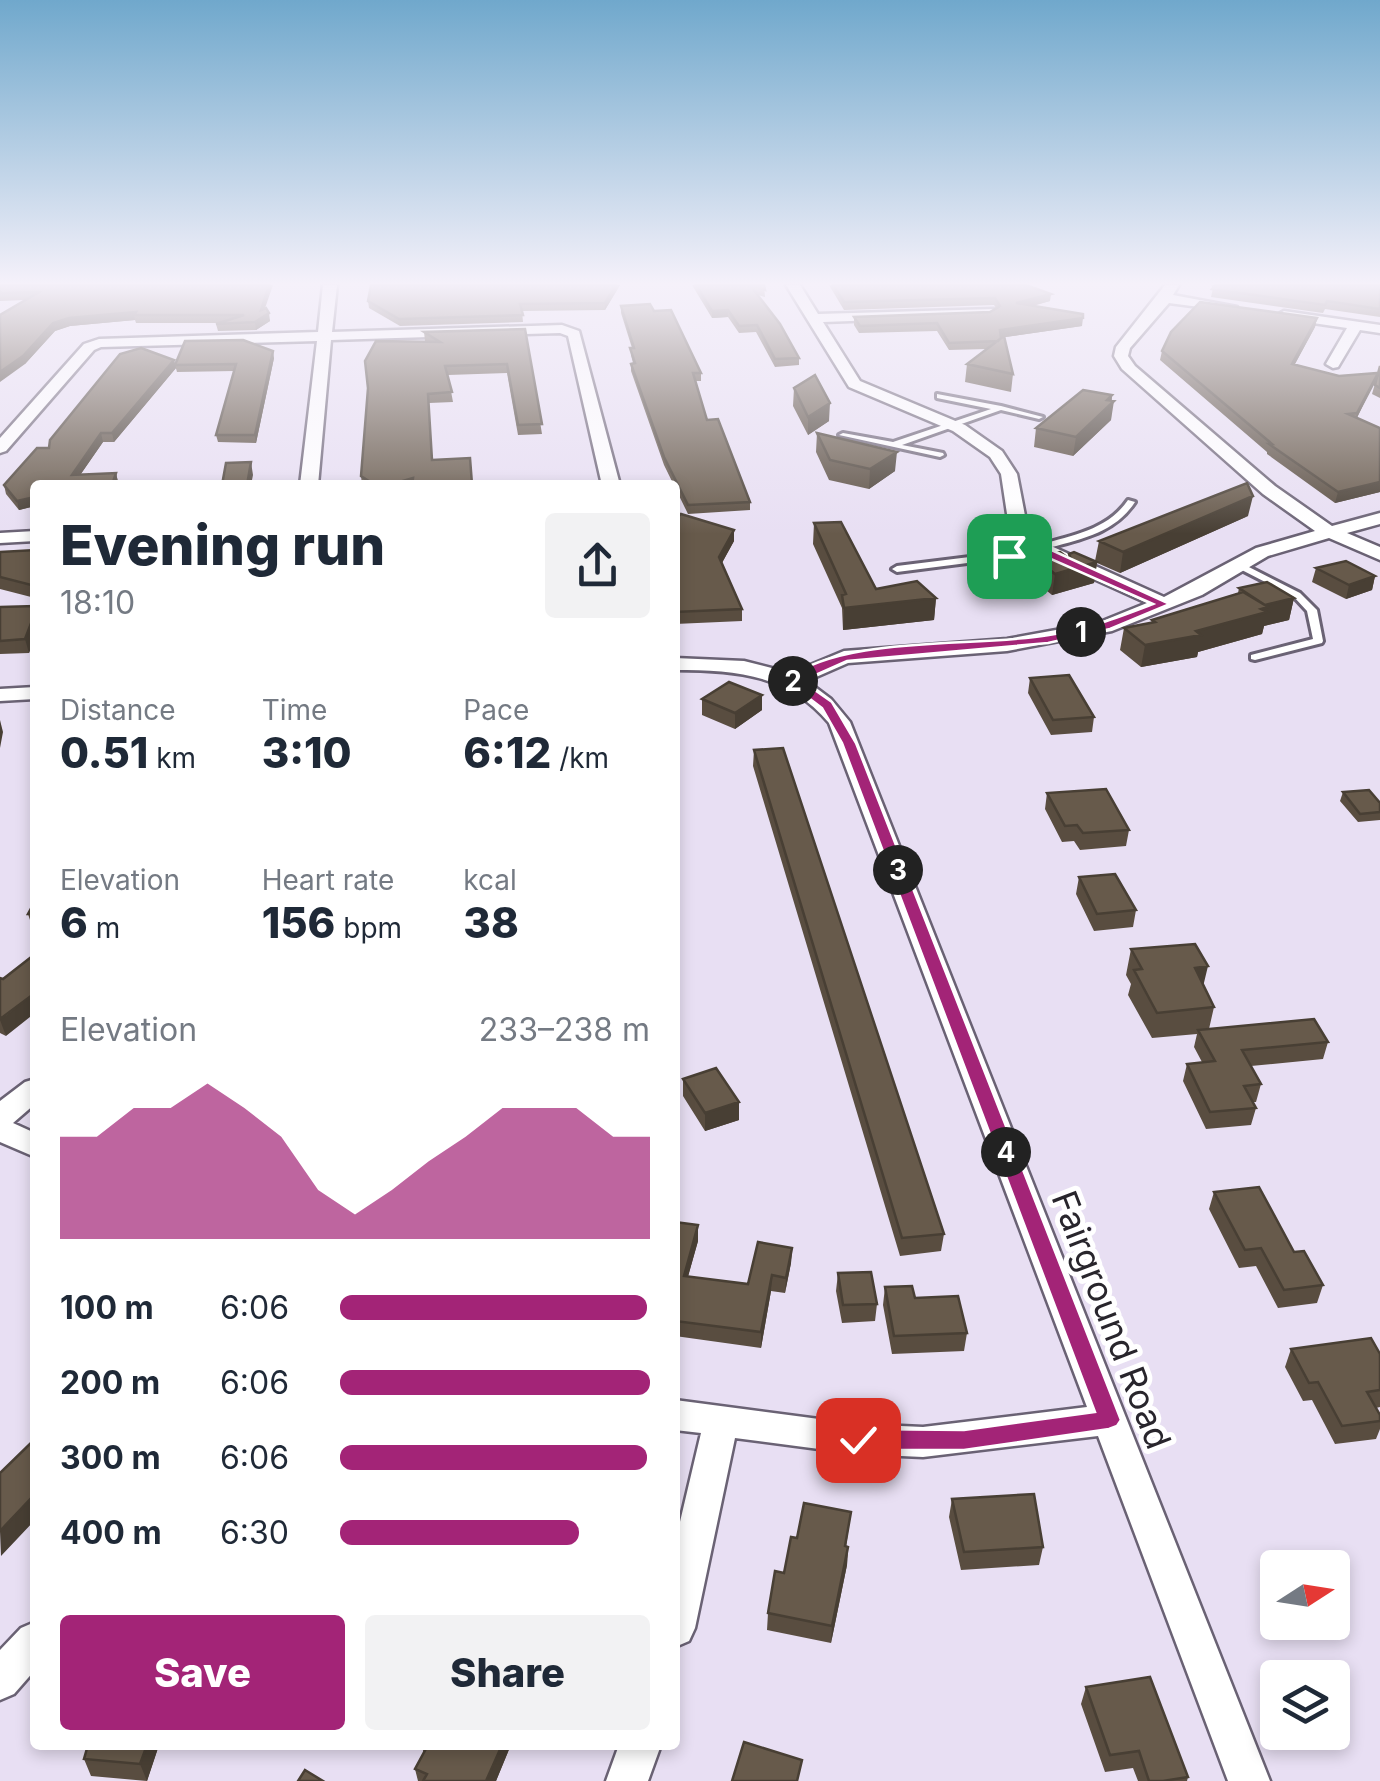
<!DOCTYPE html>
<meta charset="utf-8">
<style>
:root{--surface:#fff;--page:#f2f2f3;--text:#1f2937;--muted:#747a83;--accent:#a32477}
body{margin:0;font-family:Inter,sans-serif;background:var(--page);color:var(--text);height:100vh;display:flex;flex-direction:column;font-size:38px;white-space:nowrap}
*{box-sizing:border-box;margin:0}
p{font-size:32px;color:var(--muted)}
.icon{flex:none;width:55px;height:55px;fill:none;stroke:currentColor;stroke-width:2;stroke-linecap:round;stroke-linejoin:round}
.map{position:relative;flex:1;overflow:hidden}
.side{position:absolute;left:30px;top:480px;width:650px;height:1270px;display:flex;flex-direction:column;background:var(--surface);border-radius:10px;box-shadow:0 5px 15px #0003}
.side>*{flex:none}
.needle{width:65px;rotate:78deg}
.fabs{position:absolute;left:1260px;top:1550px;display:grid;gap:20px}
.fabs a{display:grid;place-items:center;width:90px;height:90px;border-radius:10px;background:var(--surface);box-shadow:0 5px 15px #0003;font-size:50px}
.pin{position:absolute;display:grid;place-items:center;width:85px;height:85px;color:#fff;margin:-42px;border-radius:20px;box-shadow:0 5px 15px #0006}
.km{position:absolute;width:50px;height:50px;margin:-25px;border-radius:50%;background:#222;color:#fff;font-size:28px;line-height:50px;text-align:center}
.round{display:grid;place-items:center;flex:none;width:105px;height:105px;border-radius:10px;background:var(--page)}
.summary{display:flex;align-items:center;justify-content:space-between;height:170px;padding:0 30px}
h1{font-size:55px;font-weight:800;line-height:75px}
.metrics{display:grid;grid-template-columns:repeat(3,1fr);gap:15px;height:170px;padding:10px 30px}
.metrics div{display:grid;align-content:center}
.metrics b{font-size:42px;font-weight:800}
.metrics small{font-size:28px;font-weight:400}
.metrics p{font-size:28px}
.chart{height:280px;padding:20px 30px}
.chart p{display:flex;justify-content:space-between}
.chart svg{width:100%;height:180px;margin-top:10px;fill:var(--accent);opacity:.7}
.cta{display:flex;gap:20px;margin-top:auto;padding:20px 30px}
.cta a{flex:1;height:115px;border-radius:10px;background:var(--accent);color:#fff;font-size:40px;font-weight:800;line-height:115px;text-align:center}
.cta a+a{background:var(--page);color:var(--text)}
ul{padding:0 30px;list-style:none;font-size:32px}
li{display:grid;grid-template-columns:160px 120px 1fr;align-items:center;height:75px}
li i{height:25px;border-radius:12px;background:var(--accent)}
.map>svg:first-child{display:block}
</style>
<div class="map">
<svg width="1380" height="1781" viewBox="0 0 1380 1781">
<rect width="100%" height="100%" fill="#e8dff3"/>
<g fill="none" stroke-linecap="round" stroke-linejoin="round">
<defs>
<path id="lane" d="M937,394L1001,406L1043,417L1039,419L1001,410L902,445L943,453L944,455L940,457L839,435L843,433L893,442L991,409L937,398Z
M1128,500L1135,502C1114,534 1080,539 1045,549L1048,551L1046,553L897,572L892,569L897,566L1034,549L1035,546C1069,536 1107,531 1128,500Z
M1239,562L1300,593L1317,610L1323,641L1322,643L1255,660L1251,659V655L1313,639L1307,611L1294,597L1236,567L1234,565Z"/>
<path id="street" d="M323,285H337L332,332L562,325L579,331L620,485H602L568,336L560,333L331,340L318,485H300L317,341L101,347L94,350L6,451L0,453V438L84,344L99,339L318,332Z
M786,285H800L818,314L994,309L996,312L989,316L823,322L860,381L965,425L1002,451L1017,474L1027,526L1040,541L1164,597L1256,548L1315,531L1263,494L1122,369L1114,356L1116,347L1165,285H1179L1173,295L1237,307L1230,311L1169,303L1130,348L1128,356L1135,366L1275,486L1332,526L1380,513V524L1347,533L1380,547V560L1329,538L1268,556L1202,595L1112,631L1007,651L848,663L807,681L831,699L850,722L1270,1781H1228L1098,1436L923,1457L857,1454L735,1438L695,1628L689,1641L675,1647V1543L701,1433L675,1430V1400L857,1424L923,1427L1087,1407L829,723C788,674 735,670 675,670V658L744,661L791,673L844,651L1007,639L1100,622L1147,603L1028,549L1009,527L1001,474L990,457L953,431L849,387Z
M1284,311L1380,325V333L1360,330L1338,367L1333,368L1326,364L1347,328L1279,318L1277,315Z
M35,531V541L0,543V533Z
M35,687V699L0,701V689Z
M35,1079V1104L13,1123L35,1133V1157L0,1142V1101L25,1082Z
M35,1622V1670L14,1694L0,1700V1650L21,1628Z
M619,1745H661L648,1781H606Z"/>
</defs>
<use href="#lane" stroke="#6a6274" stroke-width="6"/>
<use href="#street" stroke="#6a6274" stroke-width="5"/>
<use href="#lane" fill="#fff" fill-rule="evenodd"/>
<use href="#street" fill="#fff" fill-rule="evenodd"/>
</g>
<path fill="#594d40" d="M0,285L265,308L270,321L256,330L218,331L216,324L220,323H136L135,320L70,326L55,331L25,364V300L0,301Z
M371,285H620L605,310L522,311L523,322L400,326L369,308L368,301Z
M692,285H764L765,297L758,295L799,358V365L775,367L756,332L739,333L728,317L712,318Z
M829,285H1026L1050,301L1033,306L1082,326L1005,337L1013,374L1011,392L965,382L967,364L987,349L949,350L937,331L859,333L854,325V317L990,312L996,308L994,305L844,310Z
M1211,285H1380V317L1325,309L1323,313L1211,297L1213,288Z
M621,306L701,373V381H695L707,420L750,502V510L688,514L664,465L631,371V364L633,363L631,355L632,348L621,313Z
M1317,318L1315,327L1295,364L1339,376L1378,373L1357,418L1380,428V492L1335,503L1267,454V452L1160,360L1162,351Z
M525,329L542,434L518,435L507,373L448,375L453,402L429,403L432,460L470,458L472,485H362L361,476L425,341L424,332Z
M274,358L256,443L218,442L216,435L234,371L177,372L175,365Z
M174,360L176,368L114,442H103L80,475L116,473L118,482L35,485V506L19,510L6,494L4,485L49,448Z
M1380,366V398L1372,394Z
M794,388L829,421L808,435L793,406Z
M1112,395L1111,420L1073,456L1034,447L1036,428Z
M817,433L895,471L869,489L829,480L816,452Z
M1248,516L1120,573L1097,563L1094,583L1052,595L1031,578L1034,557L1068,558L1069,554L1095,561L1099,541Z
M675,519L734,530V541L722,563L742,609V621L675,624Z
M814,523L876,589L936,598L934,620L843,630L842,608L813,544Z
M35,550V598L0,589V552Z
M1316,568L1375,576L1372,590L1346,599L1312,582Z
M1239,588L1294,598L1289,620L1264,626L1262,634L1198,652L1197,657L1141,667L1120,650L1124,628L1151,623L1152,620L1238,593Z
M35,606V636L29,653L0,654V607Z
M1030,678L1094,717L1092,732L1051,735L1028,693Z
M702,699L762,710L735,729L702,715Z
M754,750L944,1234L941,1251L900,1256L753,766Z
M1343,792L1380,803V820L1358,822L1340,801Z
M1047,793L1129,830L1126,846L1080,850L1074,841L1062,842L1045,809Z
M1079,877L1136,910L1133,927L1094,931L1076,894Z
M35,901V930L33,929L28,914Z
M1131,949L1203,985L1214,1007L1209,1029L1328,1042L1323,1059L1251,1066L1261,1084L1256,1102H1252L1256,1108L1251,1125L1206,1129L1183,1081L1187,1064L1202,1062L1194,1047L1197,1034L1152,1038L1128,995L1131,984L1126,975Z
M0,978L6,1036L0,1033Z
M683,1079L739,1120L705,1131L683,1096Z
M1214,1192L1323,1285L1317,1303L1278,1308L1256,1266L1239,1268L1209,1209Z
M675,1222L698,1241L688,1276L748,1284L792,1248L791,1263L785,1293L771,1291L761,1348L675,1336Z
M838,1273L877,1304L875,1321L842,1323L836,1291Z
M885,1287L915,1298L967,1333L964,1351L892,1354L883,1305Z
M1291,1349L1380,1354V1407L1376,1408L1380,1415V1429L1376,1439L1335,1444L1312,1400L1303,1401L1285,1367Z
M952,1499L1043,1547L1039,1565L961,1570L949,1517Z
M851,1512L846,1547H848L847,1565L831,1643L767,1630L768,1613L797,1538Z
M1086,1687L1188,1777L1187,1781H1138L1133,1768L1105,1772L1081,1704Z
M88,1745H159L147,1781L91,1776L84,1759Z
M421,1745H510V1747L496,1781H418L415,1769L424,1753Z"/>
<path fill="#483f34" d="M269,285H273L262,317L261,310Z
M616,285H620L605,310V303Z
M1051,294L1050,301L1015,310L1016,303Z
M728,310V317L712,318V311Z
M136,312L134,315L135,320L70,326L55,331L25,364L0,382V372L53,323L69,318Z
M269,313L270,321L256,330L255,322Z
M1083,318L1082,326L999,338L1000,330Z
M1317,318L1315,327L1290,373L1292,364Z
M273,351L274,358L256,443L255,435Z
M174,360L176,368L114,442L112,433Z
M1378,373L1375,383L1354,423L1357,413Z
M1112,395L1111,405L1114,401L1111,420L1073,456L1076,437Z
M830,403L829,421L808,435V417Z
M101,433L103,442L74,484L72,475Z
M897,452L895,471L869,489L870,469Z
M251,462L253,475L251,485H247Z
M116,473L118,482L117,485H112Z
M413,478V485H389Z
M1380,482V492L1335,503L1338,492Z
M1253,496L1248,516L1120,573L1123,552Z
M35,497V506L19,510L17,501Z
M734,530V541L719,568V557Z
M1097,562L1094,583L1052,595L1055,574Z
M1375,576L1372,590L1346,599L1349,585Z
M936,598L934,620L843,630L844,608Z
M1294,598L1289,620L1264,626L1262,634L1198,652L1197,657L1141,667L1145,645L1196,631L1265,605Z
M35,613V636L29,653L25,639Z
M762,695V710L735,729V713Z
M0,720L3,732L0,748Z
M1208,966L1202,991L1195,968Z
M35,993V1013L6,1036L0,1020Z
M739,1102V1120L705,1131V1113Z
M698,1225V1241L684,1291V1276Z
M792,1248L791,1263L785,1293L786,1278Z
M772,1275L771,1291L761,1348V1332Z
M35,1494V1520L1,1556L0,1531Z
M848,1547L847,1565L831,1643L832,1626Z
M147,1745H159L147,1781L140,1764Z
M502,1745H510V1747L496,1781H486Z"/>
<path fill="#675a4b" stroke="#483f34" stroke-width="2.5" d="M0,285H269L261,310L266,308L269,313L255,322L216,324L244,315H134L136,312L69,318L53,323L23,356L0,372V315L39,292L0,293Z
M371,285H616L605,303L520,304L523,315L399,319L368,301Z
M696,285H764L765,290L750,285L780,324L799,358L775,359L757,325L739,326L728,310L712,311Z
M833,285H1026L1051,294L1016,303L1083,314V318L1000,330L1001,338L998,341L949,343L937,323L860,326L854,317L990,312L1000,306L995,298L844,302Z
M1216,285H1380V309L1327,301L1325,305L1212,289Z
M1200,302L1317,318L1292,364L1339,376L1378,373L1357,413L1348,414L1380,428V482L1338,492L1269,444H1272L1162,351L1171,332Z
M650,304L654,311L671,310L701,373H693L707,420L718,419L750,502L688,505L664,457L631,364L635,363L630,348H634L621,306Z
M525,329L542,424L518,425L507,364L445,366L452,392L428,394L432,460L470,458L472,484L412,485L413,478L389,485H375L361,476L368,388L365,361L376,341L440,342L424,332Z
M1004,336L1013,374L967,364Z
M243,340L273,351L255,435H216L236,364L175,365L185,341Z
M141,348L174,360L112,433H101L72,475L116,473L112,485H35V497L17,501L4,485L37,448H49L50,440L120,354Z
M1380,366V388L1375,385Z
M815,375L830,403L808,417L794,388Z
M1083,390L1112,395L1107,400L1114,401L1076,437L1036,428Z
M817,433L897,452L870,469L830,460Z
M251,462L247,485H222L226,463Z
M1247,483L1253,496L1123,552L1099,541Z
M681,514L734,530L719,557L742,609L675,612V519Z
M841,522L876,589L917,581L936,598L844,608L842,595L846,594L814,523Z
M35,550V586L0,577V552Z
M1060,552L1072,561L1069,554L1074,552L1097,562L1055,574L1034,557Z
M1346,561L1375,576L1349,585L1316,568Z
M1267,582L1294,598L1265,605L1239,588Z
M1243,592L1268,607L1261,609L1267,612L1196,631L1201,635L1145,645L1124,628L1155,622L1152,620Z
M35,606V613L25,639L0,641V607Z
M1069,675L1094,717L1053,720L1030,678Z
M729,682L762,695L735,713L702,699Z
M783,748L944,1234L902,1238L754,750Z
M1106,789L1129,830L1083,833L1077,825L1065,826L1047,793Z
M1369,790L1380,803V812L1360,814L1343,792Z
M1115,874L1136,910L1097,914L1079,877Z
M35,901V914H28Z
M1195,944L1208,966L1195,968L1214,1007L1157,1013L1134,970L1142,969L1131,949Z
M35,954V993L0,1019V978L3,979Z
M1314,1019L1328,1042L1242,1050L1261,1084L1244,1086L1256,1108L1210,1112L1187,1064L1215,1061L1198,1030Z
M716,1068L739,1102L705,1113L683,1079Z
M1259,1187L1294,1252L1304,1251L1323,1285L1284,1290L1261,1248L1245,1250L1214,1192Z
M675,1222L698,1225L684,1276L748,1284L758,1242L792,1248L786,1278L772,1275L761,1332L675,1321Z
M871,1272L877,1304L843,1305L838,1273Z
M912,1286L915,1298L958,1296L967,1333L894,1336L885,1287Z
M1371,1338L1380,1354V1390L1367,1392L1380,1415V1421L1342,1426L1318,1382L1309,1383L1291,1349Z
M35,1439V1494L0,1531V1473Z
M1034,1494L1043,1547L964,1552L952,1499Z
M804,1503L851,1512L845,1546L848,1547L832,1626L768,1613L775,1571L784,1573L791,1537L797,1538Z
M1150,1677L1188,1777L1163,1781H1149L1139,1751L1110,1755L1086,1687Z
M744,1742L802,1760L797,1781H732Z
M88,1745H147L140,1764L84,1759Z
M428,1745H502L486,1781H423L427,1774L415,1769Z
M305,1770L323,1781H298Z"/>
<linearGradient id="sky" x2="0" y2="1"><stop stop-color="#70a8cc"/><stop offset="0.53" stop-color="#f5f1fa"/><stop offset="1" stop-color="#f5f1fa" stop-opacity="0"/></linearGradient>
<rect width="1380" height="534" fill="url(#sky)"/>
<path fill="#a32477" stroke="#fff" stroke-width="2.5" d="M1047,548L1170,604L1110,629L1048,643L847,661L802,681L832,702L856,743L1121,1420L1117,1426L1109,1429L964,1450H858L849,1447L846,1440L849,1432L858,1429L964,1430L1095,1412L842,743L822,708L785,680C844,634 975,648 1049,635C1086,630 1119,617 1153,604L1042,555L1009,559L1003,556Z"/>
<g text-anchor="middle" stroke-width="10" stroke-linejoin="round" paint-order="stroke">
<g font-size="35" fill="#28252c" stroke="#fff">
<text transform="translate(1111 1320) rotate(69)" y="12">Fairground Road</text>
</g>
</g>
</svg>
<div class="fabs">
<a><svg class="needle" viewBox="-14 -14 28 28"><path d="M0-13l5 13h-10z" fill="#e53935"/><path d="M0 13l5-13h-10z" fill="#747a83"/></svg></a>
<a><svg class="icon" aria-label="layers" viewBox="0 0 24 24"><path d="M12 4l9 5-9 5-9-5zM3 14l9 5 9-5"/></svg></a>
</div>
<div class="pin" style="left:1009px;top:556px;background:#1e9e55"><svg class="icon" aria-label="arrive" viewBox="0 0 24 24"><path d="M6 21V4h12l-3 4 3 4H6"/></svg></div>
<div class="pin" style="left:858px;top:1440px;background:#d93025"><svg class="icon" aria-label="check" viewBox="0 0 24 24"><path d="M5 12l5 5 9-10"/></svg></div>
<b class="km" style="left:1081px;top:632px">1</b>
<b class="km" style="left:793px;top:681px">2</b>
<b class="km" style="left:898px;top:870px">3</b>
<b class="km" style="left:1006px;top:1152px">4</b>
<section class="side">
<div class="summary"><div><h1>Evening run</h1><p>18:10</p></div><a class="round"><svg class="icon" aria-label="share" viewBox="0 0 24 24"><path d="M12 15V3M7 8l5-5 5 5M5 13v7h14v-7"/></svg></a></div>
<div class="metrics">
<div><p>Distance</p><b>0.51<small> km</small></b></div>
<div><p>Time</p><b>3:10</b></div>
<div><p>Pace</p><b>6:12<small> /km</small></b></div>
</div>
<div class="metrics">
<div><p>Elevation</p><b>6<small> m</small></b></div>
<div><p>Heart rate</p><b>156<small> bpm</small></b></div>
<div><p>kcal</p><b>38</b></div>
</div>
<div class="chart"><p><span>Elevation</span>233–238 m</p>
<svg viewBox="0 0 160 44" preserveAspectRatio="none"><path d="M0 44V19L10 19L20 12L30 12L40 6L50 12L60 19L70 32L80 38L90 32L100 25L110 19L120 12L130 12L140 12L150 19L160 19V44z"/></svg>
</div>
<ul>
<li><b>100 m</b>6:06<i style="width:99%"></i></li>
<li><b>200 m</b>6:06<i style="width:100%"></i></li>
<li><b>300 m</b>6:06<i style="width:99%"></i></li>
<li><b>400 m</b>6:30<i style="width:77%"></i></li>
</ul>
<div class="cta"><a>Save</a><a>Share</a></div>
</section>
</div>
